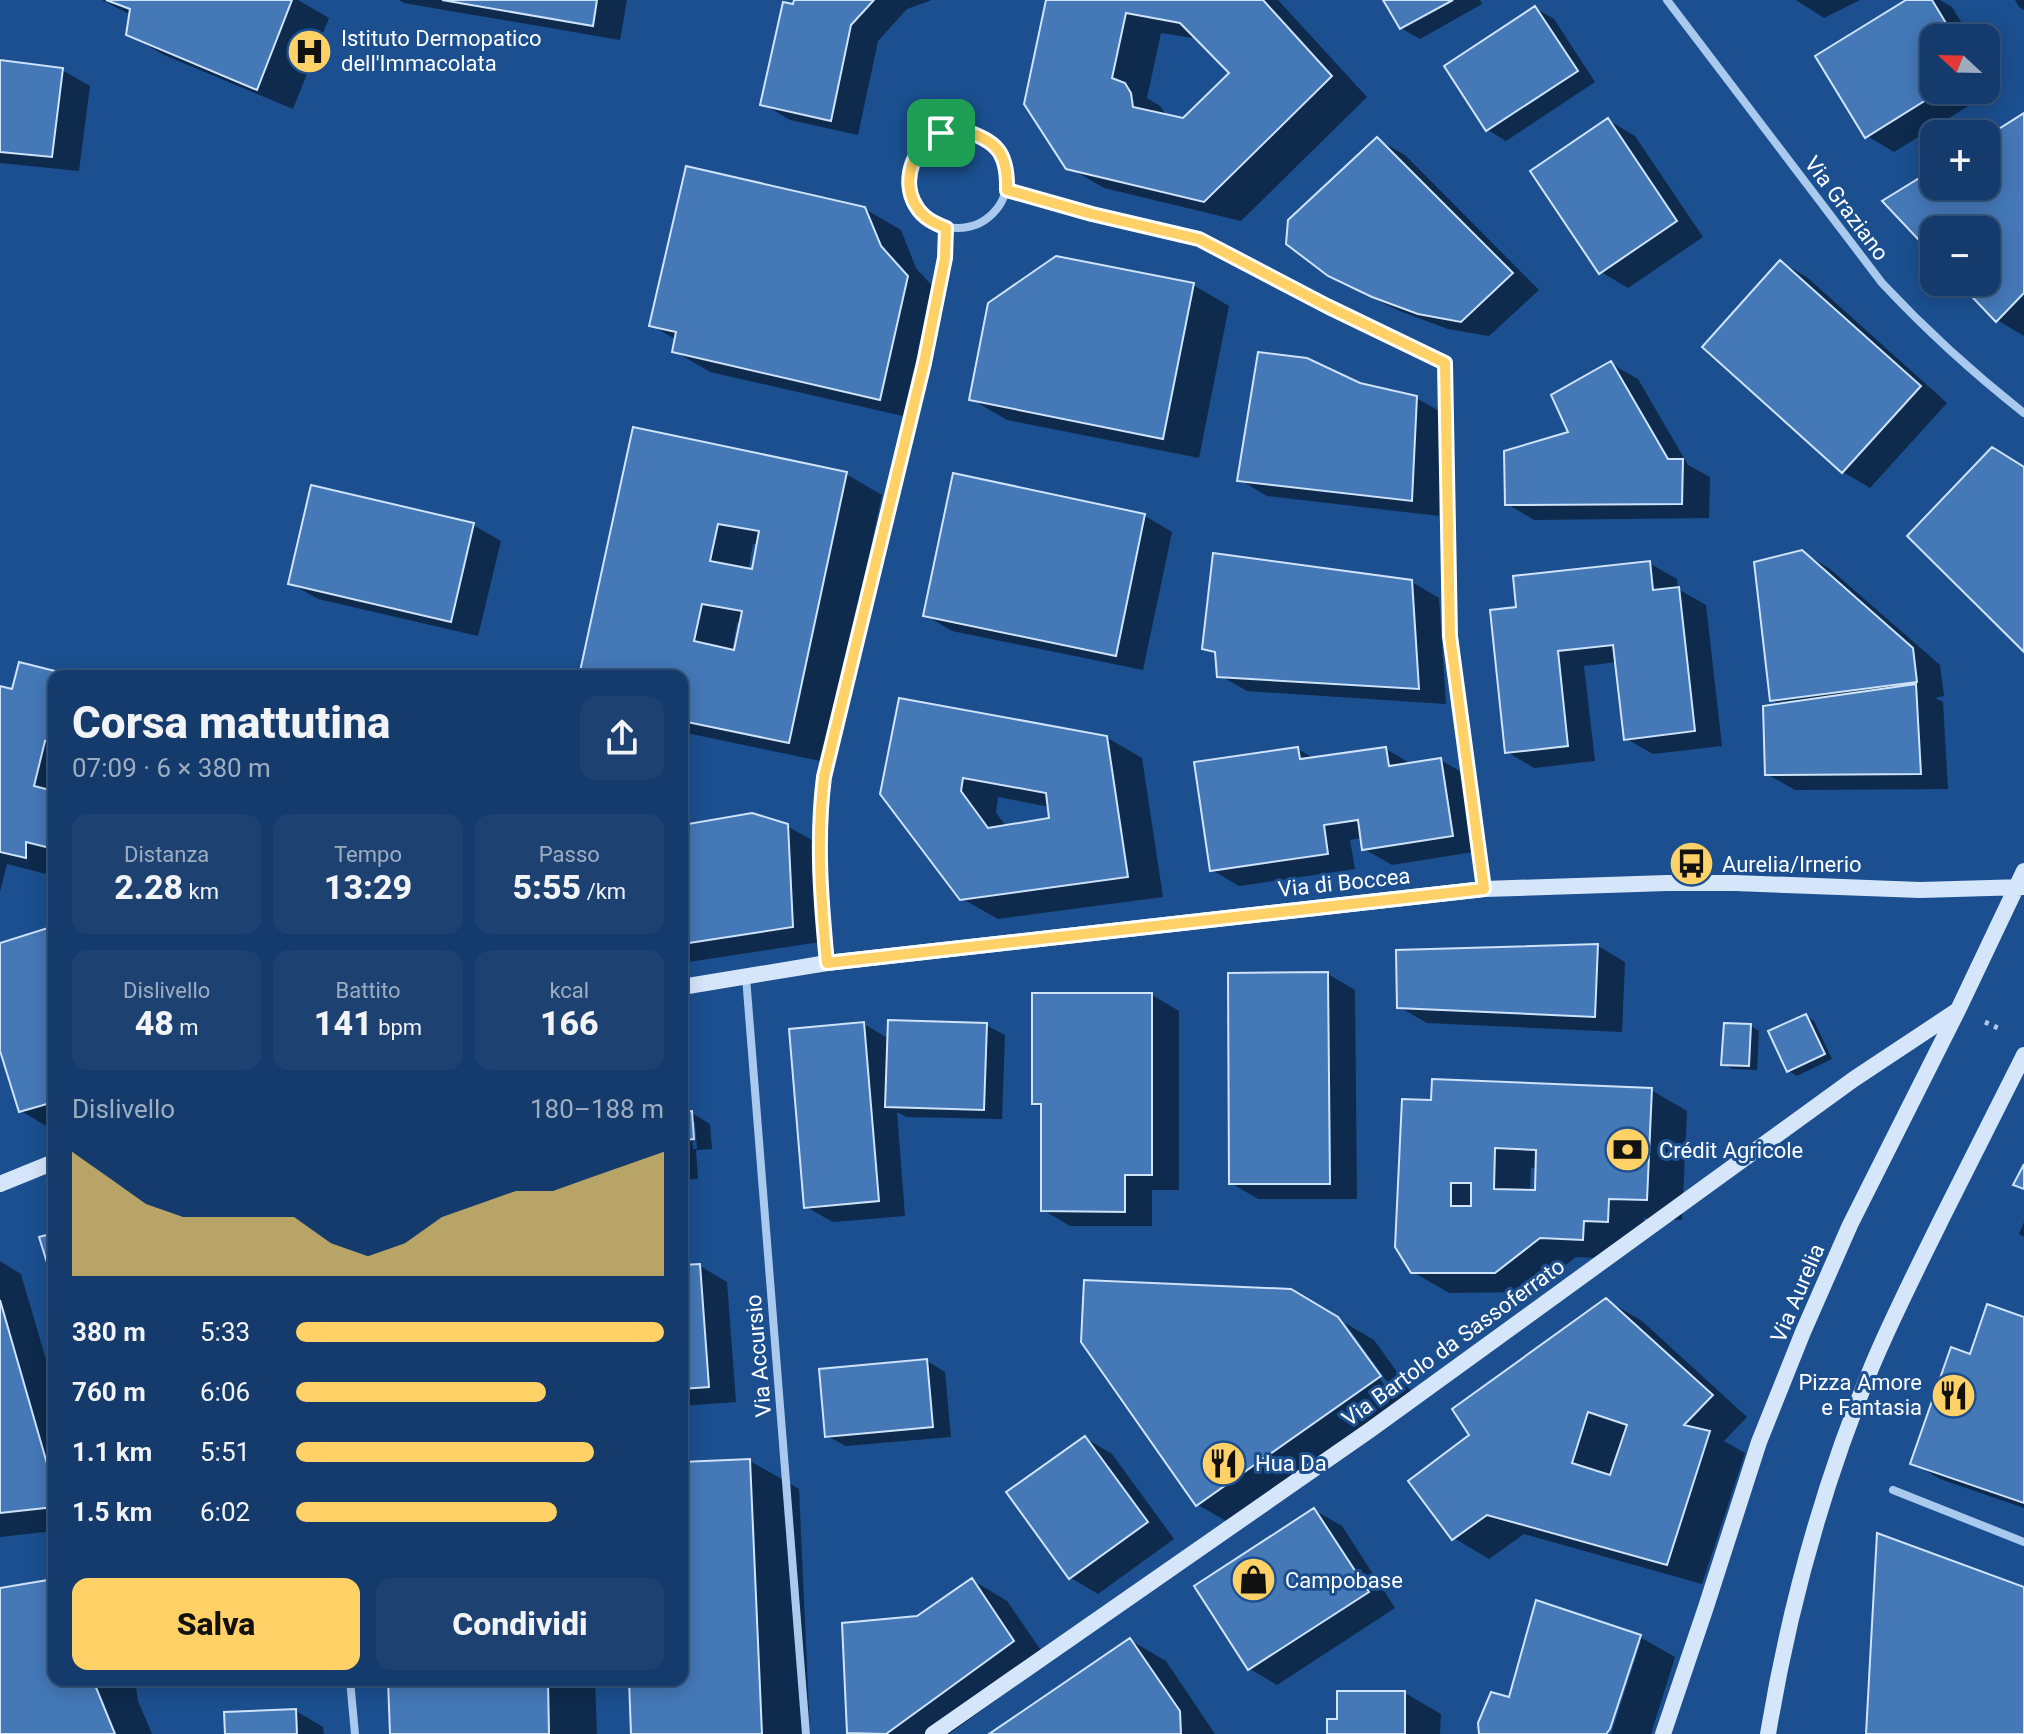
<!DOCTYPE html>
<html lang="it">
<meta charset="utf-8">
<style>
:root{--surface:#143b6b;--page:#1d4271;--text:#f1f3f6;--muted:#9dadc1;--line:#33557e;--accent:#ffd166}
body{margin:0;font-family:Roboto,sans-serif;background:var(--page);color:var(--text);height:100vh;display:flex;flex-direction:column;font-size:30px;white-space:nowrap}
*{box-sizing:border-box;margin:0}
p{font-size:26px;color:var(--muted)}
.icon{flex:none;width:44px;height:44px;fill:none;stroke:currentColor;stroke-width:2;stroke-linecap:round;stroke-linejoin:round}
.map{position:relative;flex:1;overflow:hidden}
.side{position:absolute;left:48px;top:670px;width:640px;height:1016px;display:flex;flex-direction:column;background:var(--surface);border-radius:16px;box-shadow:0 4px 20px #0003,0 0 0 2px var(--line)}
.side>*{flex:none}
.needle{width:52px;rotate:292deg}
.tools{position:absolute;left:1920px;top:24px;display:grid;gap:16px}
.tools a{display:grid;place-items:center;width:80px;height:80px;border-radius:16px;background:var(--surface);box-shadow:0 4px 20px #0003,0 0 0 2px var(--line);font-size:40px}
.pin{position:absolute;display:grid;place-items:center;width:68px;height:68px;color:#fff;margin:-34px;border-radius:16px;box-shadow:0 4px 12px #0006}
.round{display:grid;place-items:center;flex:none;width:84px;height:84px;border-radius:16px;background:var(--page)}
.overview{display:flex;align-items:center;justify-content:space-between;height:136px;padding:0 24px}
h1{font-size:44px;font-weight:800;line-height:60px}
.stats{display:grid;grid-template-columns:repeat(3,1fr);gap:12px;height:136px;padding:8px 24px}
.stats div{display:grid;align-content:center;border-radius:16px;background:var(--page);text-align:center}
.stats b{font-size:34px;font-weight:800}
.stats small{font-size:22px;font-weight:400}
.stats p{font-size:22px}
.chart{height:224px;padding:16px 24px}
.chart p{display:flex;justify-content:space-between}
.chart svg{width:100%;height:144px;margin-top:8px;fill:var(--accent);opacity:.7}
.primary-button{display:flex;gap:16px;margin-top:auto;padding:16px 24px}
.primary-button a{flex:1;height:92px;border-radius:16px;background:var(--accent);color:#111;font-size:32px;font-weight:800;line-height:92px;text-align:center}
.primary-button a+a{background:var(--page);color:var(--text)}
ul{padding:0 24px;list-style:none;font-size:26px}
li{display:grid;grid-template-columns:128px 96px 1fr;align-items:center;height:60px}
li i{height:20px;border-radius:10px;background:var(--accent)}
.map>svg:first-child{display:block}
</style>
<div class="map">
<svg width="2024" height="1734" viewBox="0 0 2024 1734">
<rect width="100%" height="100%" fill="#1b4f8f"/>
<path fill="#0007" fill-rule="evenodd" d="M102,0H298L329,18L293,109L164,55L128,34L131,15Z
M399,0H627L620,40L404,3Z
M796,0H932L907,9L878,41L858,135L790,120L763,104Z
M1048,0H1278L1367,97L1241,221L1104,188L1068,167ZM1161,33L1199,39L1232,73L1183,120L1167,116L1160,106L1147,98Z
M1386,0H1480L1482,4L1420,39L1401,28Z
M1796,0H1860L1824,18Z
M1910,0H1940L1952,7L1971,38H1934V90H1986V62L2001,86L1894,152L1867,136Z
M2015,0H2024V10L2019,7Z
M1535,8L1554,19L1595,82L1506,141L1488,130L1447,67Z
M0,58L9,63L62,70L90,86L79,171L0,163Z
M2024,116V336L1997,320L1961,282H1986V230H1934V253L1885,201L1934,171V186H1986V139Z
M1608,120L1635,136L1703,237L1628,288L1601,272Z
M1378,140L1405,155L1539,290L1489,336L1448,329L1402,312L1358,291L1329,275Z
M865,209L901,230L916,268L943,298L916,419L710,372L674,351L677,340L651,325Z
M1781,262L1808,278L1947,403L1870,488L1843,472L1705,347Z
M1193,285L1229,306L1199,458L1007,420L971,399Z
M1611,364L1638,379L1688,465L1710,477L1709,518L1534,520L1507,504L1571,434Z
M1359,385L1416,398L1443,413L1439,516L1267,496L1240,480Z
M635,429L846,474L882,495L825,762L682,732V676H581ZM753,544H758L753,572L748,571ZM737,623H741L736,652L732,651Z
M1145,516L1172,532L1143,670L952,631L925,615Z
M473,525L501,541L478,636L318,599L290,583Z
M1802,552L1830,569L1940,665L1944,696L1935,698L1943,702L1948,789L1795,790L1767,774L1782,706L1772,700Z
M1649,563L1677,579L1678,589L1706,605L1722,746L1653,754L1625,738L1617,662L1584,666L1595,761L1534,768L1507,752L1518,608Z
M1412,582L1439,598L1446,704L1247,691L1219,675L1217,655L1204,648Z
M20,664L67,676H54V876L7,864L0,892V688L14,692Z
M900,700L1106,737L1142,758L1163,897L998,919L961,898ZM998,797L1050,807L1051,820L1007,827L996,813Z
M1298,749L1315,759L1386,749L1413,765L1441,760L1468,776L1479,851L1392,865L1364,849L1362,838L1350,840L1355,869L1239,886L1212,870Z
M787,826L815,842L820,942L682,963V827Z
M54,928V1125L48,1127L21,1111L0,1044V945Z
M1598,946L1625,962L1622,1032L1427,1023L1399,1007Z
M1328,974L1355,990L1357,1199H1258L1231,1183Z
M1152,995L1179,1011V1190H1152V1226H1070L1043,1210V1108L1034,1103Z
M1806,1016L1814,1021L1832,1059L1797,1076L1789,1071Z
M864,1024L889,1039L986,1025L1005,1035L1002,1119L906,1117L897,1112L905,1216L833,1222L806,1207Z
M1751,1026L1759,1031L1757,1070L1732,1069L1724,1064Z
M1651,1090L1687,1111L1682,1220L1644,1218L1643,1241L1618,1259L1576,1257L1531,1292L1449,1293L1413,1272L1404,1101ZM1531,1168H1537V1192H1530Z
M692,1113L710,1124L712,1149L696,1150L698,1179L682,1180V1114ZM691,1122H695L697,1149H693Z
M2024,1222V1237L2019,1234Z
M0,1261L21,1274L54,1387V1531L0,1537Z
M700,1266L727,1282L736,1402L682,1406V1267Z
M1606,1300L1642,1321L1747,1417L1724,1441L1745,1453L1702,1584L1524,1534L1489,1559L1454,1538L1472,1436Z
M1337,1318L1385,1386L1388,1383L1345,1323L1374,1340L1415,1397L1233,1525L1198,1505Z
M2024,1319V1508L1940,1479L1913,1463Z
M927,1361L945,1372L951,1437L846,1446L827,1436Z
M1085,1438L1112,1454L1174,1539L1098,1594L1071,1578Z
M750,1461L799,1489L810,1734H633L631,1680H682V1464Z
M1314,1510L1342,1526L1395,1608L1277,1685L1250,1669L1196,1586Z
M972,1580L1007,1601L1049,1662L949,1734H852L849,1732Z
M54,1581V1680H135L138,1701L152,1734H0V1590Z
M1640,1637L1675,1657L1651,1734H1611L1641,1641H1636L1606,1734H1481L1510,1700Z
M1130,1640L1166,1661L1215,1734H993Z
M390,1680H595L597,1734H392Z
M1405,1693L1441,1714L1440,1734H1329L1339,1721Z
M296,1711L323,1727L324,1734H227Z"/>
<path fill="#4478b7" stroke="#cfe3fa" stroke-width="2" fill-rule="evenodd" d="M106,0H292L257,90L126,35L130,9Z
M442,0H597L593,26Z
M794,0H874L851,25L831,121L760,105L783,2L793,4Z
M1046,0H1263L1332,76L1204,202L1066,169L1024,104ZM1126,13L1180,23L1229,73L1183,118L1133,107L1131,93L1125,83L1112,78Z
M1383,0H1453L1400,29Z
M1906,0H1932L1955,38H1934V90H1942L1865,138L1815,56Z
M1535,6L1578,71L1486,131L1444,66Z
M0,60L63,68L52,157L0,152Z
M2024,113V293L1996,322L1958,282H1986V230H1934V256L1882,201L1934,169V186H1986V137Z
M1608,118L1677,221L1599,274L1530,171Z
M1377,137L1513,273L1461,322L1418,314L1372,297L1328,276L1286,244L1288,220Z
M686,166L865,207L881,246L908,276L880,400L672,352L676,332L649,326Z
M1056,256L1194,283L1163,439L969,400L988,303Z
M1780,260L1921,386L1842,473L1702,347Z
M1258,352L1307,358L1360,383L1417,396L1412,501L1237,481Z
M1611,361L1668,459H1683L1682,504L1505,505L1504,451L1568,432L1551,395Z
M633,427L847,472L789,743L682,721V676H579ZM718,524L759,531L752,569L710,561ZM702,604L742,611L734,650L694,641Z
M1992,447L2024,467V652L1907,536Z
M953,473L1145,514L1116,656L923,616Z
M311,485L474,523L451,622L288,584Z
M1802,550L1913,648L1917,682L1770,701L1754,562Z
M1213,553L1412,580L1419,689L1217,677L1215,652L1202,649Z
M1650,561L1653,590L1679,587L1695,731L1624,740L1613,645L1558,651L1568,746L1505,753L1490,610L1516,607L1513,576Z
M19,662L75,676H54V743L45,741L34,786L54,791V849L26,842V858L0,852V686L12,689Z
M1916,684L1921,774L1765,775L1763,706Z
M899,698L1107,736L1128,877L960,900L880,794ZM963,778L1046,793L1049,818L988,828L961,791Z
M1298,747L1300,759L1386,747L1389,766L1441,758L1453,836L1362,850L1358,820L1324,825L1328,854L1210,871L1194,762Z
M752,813L788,824L793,927L682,944V825Z
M54,926V1102L19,1112L0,1051V943Z
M1598,944L1595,1017L1397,1008L1396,950Z
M1328,972L1330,1184H1229L1228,973Z
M1032,993H1152V1175H1125V1212L1041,1211V1104H1032Z
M1806,1014L1825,1054L1787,1072L1768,1031Z
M888,1020L987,1023L984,1110L885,1107Z
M864,1022L879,1201L804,1208L789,1029Z
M1724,1023L1751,1024L1749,1066L1721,1065Z
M1432,1079L1652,1088L1647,1200L1609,1199L1608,1222L1584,1221L1583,1240L1540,1238L1495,1273H1411L1395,1247L1402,1099L1431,1100ZM1495,1148L1536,1150L1535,1190L1494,1189ZM1451,1183H1471V1206H1451Z
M692,1111L694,1139L682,1140V1112Z
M2024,1164V1189L2013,1185Z
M54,1233V1285L39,1237Z
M700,1264L709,1387L682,1389V1265Z
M1084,1280L1291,1289L1338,1317L1381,1376L1196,1506L1081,1342Z
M1606,1298L1713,1395L1684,1425L1710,1431L1667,1565L1487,1515L1452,1540L1408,1481L1469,1435L1452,1409ZM1588,1412L1627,1425L1610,1475L1572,1463Z
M0,1300L54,1488V1507L0,1513Z
M1987,1304L2024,1317V1503L1910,1464L1951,1347L1970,1354Z
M927,1359L933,1427L825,1437L819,1369Z
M1085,1436L1148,1522L1069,1579L1006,1492Z
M750,1459L762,1734H631L629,1680H682V1462Z
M1314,1508L1369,1592L1248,1670L1194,1586Z
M1877,1533L2024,1587V1734H1866Z
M972,1578L1014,1641L886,1734L847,1733L842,1623L917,1616Z
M54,1579V1680H93L115,1734H0V1588Z
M1536,1600L1641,1635L1610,1729L1606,1734H1479L1478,1723L1491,1692L1509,1697Z
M1130,1638L1180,1711L1181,1734H989Z
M388,1680H548L549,1734H390Z
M1337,1691H1405V1734H1327V1719H1337Z
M296,1709L297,1734H225L224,1712Z"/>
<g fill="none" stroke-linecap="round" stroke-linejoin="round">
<path stroke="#a9c9ee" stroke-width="5" stroke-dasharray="4 6" stroke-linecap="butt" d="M1985,1022L1998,1028"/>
<path stroke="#a9c9ee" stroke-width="8" d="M1667,0L1882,283C1926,330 1973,373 2024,413
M909 179a49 49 0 1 1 98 0a49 49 0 1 1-98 0Z
M1007,190L1092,214L1199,239L1327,306L1445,363L1450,636L1484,889
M827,963C822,901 816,840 824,777L924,363L945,258L946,228
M746,977L806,1734
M1893,1490L2024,1542
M350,1680L355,1734"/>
<path stroke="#d6e6fa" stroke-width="16" d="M682,987L827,963L1484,889L1667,883H1735L1920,890L2024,887
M0,1184L54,1162
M933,1734L1370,1430L1854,1079L1958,1010
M1663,1734L1706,1607L1759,1442L1803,1332L1850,1225L1958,1010L2024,871
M1768,1734C1789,1608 1823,1484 1872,1366C1893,1316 1918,1267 1942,1218C1970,1163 1997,1109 2024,1055"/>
</g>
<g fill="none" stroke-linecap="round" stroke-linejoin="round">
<defs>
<path id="route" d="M961,130C997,140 1008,153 1007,190L1092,214L1199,239L1327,306L1445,363L1450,636L1484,889L827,963C821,901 816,840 824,777L924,363L945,258L946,228C934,223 923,218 916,206C900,180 914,142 943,133C948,131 955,131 961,130Z"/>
</defs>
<use href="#route" stroke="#fff" stroke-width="16"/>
<use href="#route" stroke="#ffd166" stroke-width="10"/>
</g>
<defs>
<symbol id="hospital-disc" viewBox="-11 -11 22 22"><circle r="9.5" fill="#ffd166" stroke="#1b4f8f"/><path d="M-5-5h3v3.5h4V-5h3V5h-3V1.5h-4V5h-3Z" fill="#111"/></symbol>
<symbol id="bus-disc" viewBox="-11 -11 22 22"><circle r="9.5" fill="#ffd166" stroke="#1b4f8f"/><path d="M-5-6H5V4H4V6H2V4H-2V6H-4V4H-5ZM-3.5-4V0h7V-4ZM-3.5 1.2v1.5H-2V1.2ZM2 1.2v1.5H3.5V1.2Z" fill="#111"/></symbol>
<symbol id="bank-disc" viewBox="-11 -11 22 22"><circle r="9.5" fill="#ffd166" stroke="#1b4f8f"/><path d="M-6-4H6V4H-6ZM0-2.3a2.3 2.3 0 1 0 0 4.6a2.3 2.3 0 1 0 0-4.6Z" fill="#111"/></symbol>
<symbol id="restaurant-disc" viewBox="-11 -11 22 22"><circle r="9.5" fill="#ffd166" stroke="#1b4f8f"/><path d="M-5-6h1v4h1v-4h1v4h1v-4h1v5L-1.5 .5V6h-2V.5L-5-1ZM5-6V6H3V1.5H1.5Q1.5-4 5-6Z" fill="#111"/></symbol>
<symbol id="shop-disc" viewBox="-11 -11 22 22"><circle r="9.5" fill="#ffd166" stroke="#1b4f8f"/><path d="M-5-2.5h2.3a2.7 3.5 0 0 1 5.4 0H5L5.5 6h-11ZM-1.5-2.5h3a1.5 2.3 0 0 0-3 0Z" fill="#111"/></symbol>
</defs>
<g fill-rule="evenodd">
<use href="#hospital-disc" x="284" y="26" width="51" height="51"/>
<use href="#bus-disc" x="1666" y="838" width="51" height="51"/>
<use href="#bank-disc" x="1602" y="1124" width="51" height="51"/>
<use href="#restaurant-disc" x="1928" y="1370" width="51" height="51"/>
<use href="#restaurant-disc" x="1198" y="1438" width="51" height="51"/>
<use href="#shop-disc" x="1228" y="1554" width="51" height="51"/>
</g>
<g text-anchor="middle" stroke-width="6" stroke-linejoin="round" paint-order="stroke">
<g font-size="22" fill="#fff" stroke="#1b4f8f" text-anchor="start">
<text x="341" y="46">Istituto Dermopatico<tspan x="341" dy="25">dell'Immacolata</tspan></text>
<text x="1722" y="872">Aurelia/Irnerio</text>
<text x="1659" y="1158">Crédit Agricole</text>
<text x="1922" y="1390" text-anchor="end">Pizza Amore<tspan x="1922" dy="25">e Fantasia</tspan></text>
<text x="1255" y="1471">Hua Da</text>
<text x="1285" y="1588">Campobase</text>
</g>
<g font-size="22" fill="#fff" stroke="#1b4f8f">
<text transform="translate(1847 208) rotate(53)" y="8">Via Graziano</text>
<text transform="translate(1344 882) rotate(-6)" y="8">Via di Boccea</text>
<text transform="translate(1797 1293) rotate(-67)" y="8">Via Aurelia</text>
<text transform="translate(1453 1342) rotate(-36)" y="8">Via Bartolo da Sassoferrato</text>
<text transform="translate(758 1356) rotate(-95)" y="8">Via Accursio</text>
</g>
</g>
</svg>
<div class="tools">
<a><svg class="needle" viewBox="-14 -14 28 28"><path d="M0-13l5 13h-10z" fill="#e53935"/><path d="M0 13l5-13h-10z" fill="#9dadc1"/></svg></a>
<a>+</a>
<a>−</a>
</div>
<div class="pin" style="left:941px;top:133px;background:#1e9e55"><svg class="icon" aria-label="arrive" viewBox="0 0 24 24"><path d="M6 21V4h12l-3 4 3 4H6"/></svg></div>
<section class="side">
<div class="overview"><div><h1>Corsa mattutina</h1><p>07:09 · 6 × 380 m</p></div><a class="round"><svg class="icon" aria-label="share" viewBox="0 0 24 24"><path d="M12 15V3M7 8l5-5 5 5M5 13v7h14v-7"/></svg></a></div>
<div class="stats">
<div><p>Distanza</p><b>2.28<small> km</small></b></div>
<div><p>Tempo</p><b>13:29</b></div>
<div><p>Passo</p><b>5:55<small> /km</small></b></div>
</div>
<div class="stats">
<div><p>Dislivello</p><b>48<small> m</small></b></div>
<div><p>Battito</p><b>141<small> bpm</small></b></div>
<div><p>kcal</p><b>166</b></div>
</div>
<div class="chart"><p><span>Dislivello</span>180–188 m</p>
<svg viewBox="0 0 160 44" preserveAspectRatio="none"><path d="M0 44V6L10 14L20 22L30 26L40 26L50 26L60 26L70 34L80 38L90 34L100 26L110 22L120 18L130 18L140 14L150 10L160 6V44z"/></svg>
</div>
<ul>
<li><b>380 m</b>5:33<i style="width:100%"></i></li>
<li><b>760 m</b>6:06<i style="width:68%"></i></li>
<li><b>1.1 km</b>5:51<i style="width:81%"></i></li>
<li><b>1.5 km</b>6:02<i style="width:71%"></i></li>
</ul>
<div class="primary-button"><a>Salva</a><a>Condividi</a></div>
</section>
</div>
